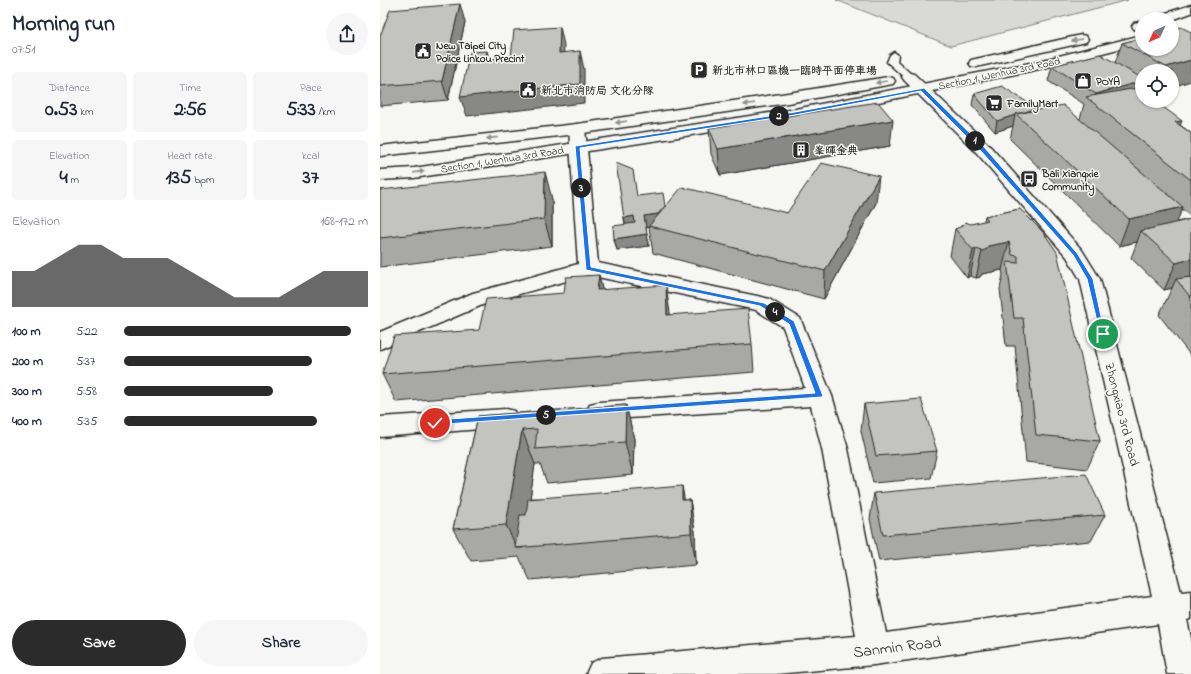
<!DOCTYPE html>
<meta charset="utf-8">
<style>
:root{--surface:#fff;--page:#f6f6f7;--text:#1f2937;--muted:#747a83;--accent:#2b2b2b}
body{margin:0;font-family:"Indie Flower","LXGW WenKai TC",sans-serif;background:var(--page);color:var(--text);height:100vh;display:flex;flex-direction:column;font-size:15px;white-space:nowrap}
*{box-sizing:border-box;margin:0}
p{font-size:13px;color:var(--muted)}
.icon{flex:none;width:22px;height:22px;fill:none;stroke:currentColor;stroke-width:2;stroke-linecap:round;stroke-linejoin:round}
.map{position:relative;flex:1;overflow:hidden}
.details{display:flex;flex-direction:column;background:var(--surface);width:380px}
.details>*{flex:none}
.needle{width:26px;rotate:226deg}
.tools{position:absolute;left:755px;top:12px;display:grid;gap:8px}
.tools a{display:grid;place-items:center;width:44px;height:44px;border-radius:50%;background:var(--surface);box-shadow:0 1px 3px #0004;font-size:20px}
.pin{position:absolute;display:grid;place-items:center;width:34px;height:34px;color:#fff;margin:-17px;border:2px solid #fff;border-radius:50%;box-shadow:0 1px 4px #0007}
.km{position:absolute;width:20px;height:20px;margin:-10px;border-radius:50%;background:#222;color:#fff;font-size:11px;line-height:20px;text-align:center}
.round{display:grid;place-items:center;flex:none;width:42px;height:42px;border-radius:21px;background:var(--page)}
.overview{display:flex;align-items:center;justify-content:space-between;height:68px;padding:0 12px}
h1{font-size:22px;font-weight:800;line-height:30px}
.metrics{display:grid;grid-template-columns:repeat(3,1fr);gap:6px;height:68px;padding:4px 12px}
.metrics div{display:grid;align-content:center;border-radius:6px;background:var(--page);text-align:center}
.metrics b{font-size:20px;font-weight:800}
.metrics small{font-size:11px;font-weight:400}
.metrics p{font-size:11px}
.chart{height:112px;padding:8px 12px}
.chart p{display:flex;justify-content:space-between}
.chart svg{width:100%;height:72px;margin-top:4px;fill:var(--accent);opacity:.7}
.action{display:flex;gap:8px;margin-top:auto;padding:8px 12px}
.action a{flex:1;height:46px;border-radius:24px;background:var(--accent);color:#fff;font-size:16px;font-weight:800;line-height:46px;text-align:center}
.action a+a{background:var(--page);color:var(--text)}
ul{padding:0 12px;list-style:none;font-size:13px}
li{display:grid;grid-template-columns:64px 48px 1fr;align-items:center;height:30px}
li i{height:10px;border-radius:5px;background:var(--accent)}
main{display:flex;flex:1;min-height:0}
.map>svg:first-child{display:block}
</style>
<main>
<section class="details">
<div class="overview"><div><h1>Morning run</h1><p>07:51</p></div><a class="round"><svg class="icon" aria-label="share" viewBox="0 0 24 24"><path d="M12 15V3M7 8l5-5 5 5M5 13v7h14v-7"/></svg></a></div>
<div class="metrics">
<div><p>Distance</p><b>0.53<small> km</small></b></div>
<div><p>Time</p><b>2:56</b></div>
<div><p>Pace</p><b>5:33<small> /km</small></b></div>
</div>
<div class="metrics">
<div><p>Elevation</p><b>4<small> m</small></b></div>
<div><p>Heart rate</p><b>135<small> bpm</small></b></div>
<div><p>kcal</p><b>37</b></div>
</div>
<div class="chart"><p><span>Elevation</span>168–172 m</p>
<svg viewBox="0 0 160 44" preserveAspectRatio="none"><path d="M0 44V22L10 22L20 14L30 6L40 6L50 14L60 14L70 14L80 22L90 30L100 38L110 38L120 38L130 30L140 22L150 22L160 22V44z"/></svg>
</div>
<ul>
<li><b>100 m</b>5:22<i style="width:93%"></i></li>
<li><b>200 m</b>5:37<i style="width:77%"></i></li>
<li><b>300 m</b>5:58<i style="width:61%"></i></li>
<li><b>400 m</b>5:35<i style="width:79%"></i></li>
</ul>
<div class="action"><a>Save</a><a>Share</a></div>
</section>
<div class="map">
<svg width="811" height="674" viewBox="0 0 811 674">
<rect width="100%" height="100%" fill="#f6f6f2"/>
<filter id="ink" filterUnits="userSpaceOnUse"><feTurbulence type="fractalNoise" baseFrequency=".025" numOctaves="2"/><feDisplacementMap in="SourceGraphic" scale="8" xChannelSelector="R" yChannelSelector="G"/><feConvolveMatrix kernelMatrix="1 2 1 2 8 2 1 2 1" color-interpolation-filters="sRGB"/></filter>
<g filter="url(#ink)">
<path fill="#d9d9d5" stroke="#828280" d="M456,0H748L571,46Z"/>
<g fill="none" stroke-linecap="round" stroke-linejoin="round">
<defs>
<path id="service" d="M514,52L518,55L517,61L532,75V79H526L507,62L510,55Z"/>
<path id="minor" d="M759,22L762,23V31L754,29L752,26L754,23Z
M529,73L534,74L608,144L702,250L720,279L801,592L811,591V619L807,620L811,638V674H787L778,624L494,665L396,674H206L211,663L222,658L476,636L442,449L431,406L219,420L210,418L207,411L210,404L219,402L425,388L403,327L376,310L208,275L107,303L0,349V332L93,293L198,264L189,129L191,126L197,124L203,126L205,129L218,263L382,297L389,299L420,318L452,396L468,449L506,633L772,596L700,279L687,257L596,152L524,80L522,77L524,74Z
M126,409L135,411L138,418L135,425L126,427L0,437V417Z"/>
<path id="tertiary" d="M811,5V13L792,20L775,19L777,16Z
M701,35L706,36L708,39L706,42L596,67L591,66L589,63L591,60Z
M762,35V43L655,70L415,119L34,178L0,180V170L34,168L415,109L655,62Z
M508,77L513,78L515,81L513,84L408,103L197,134L0,156V146L197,124L408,93Z"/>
</defs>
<use href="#service" stroke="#2b2b2b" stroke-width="3"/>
<use href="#minor" stroke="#2b2b2b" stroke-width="3"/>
<use href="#tertiary" stroke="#2b2b2b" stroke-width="3"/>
<use href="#service" fill="#f6f6f2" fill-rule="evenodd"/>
<use href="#minor" fill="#f6f6f2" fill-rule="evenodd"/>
<use href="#tertiary" fill="#f6f6f2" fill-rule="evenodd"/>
</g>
<path fill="#a8a8a5" stroke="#2b2b2b" d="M85,22L68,100L0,106V36Z
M762,38L792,71H762V91L800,125L811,133V217L802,209L796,222L811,219V356L779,315L792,288L784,290L751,258L757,242L739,246L630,139L633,126L615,132L592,105L594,94L656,108L655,110L700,119L704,104L668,81L672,66L735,63L742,43Z
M329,128L510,146L340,175L331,154Z
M0,190L172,199V246L0,267Z
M257,196L285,206L407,213L496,203L444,299L273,253L269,227L266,228L269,246L237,250L234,239L245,224L244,218Z
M640,209L720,441L707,469L646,462L635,346H626L620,289L623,275L622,270L602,274L600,277L596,278L590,276L587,278L570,256L575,229L604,221L605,216Z
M219,275L222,290L290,313V315L372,344L374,372L16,402L2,374L184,293Z
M484,404L557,451L551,478L493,483L481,431Z
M246,405L254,439L253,475L167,483L160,464H155L150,498L304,500H310L315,532L316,565L150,580L139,557L91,561L73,529L98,416Z
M494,493L725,515L711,541L499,561L490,519Z"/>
<path fill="#888886" stroke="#2b2b2b" d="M80,4L85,22L68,100L62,81Z
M180,27L184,45L183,71L179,53Z
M107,51L112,69L106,59Z
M200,51L204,69V103L87,116L80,97Z
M811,60V81L792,87V71H785L786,67Z
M762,81V91L760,96L714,103L716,94Z
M635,115L633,126L615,132L617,121Z
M513,120L510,146L340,175L338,149Z
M802,121L791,146L795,122Z
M165,172L172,199V246L164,219Z
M499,176L496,203L444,299L445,271Z
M803,207L792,234L761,231L757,242L739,246L749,219Z
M287,213L269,226V227L266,228L264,216Z
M254,216L256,228L246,229L244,218Z
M267,234L269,246L237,250L234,239Z
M629,242L622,270L602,274L600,277L596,278L602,251L608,246Z
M596,249L590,276L587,278L593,250Z
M811,259V283L796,279L792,288L784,290L796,263Z
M219,275L225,303L217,290Z
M286,285L290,313L291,343L287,315Z
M246,405L254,439L253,475L245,442Z
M142,430L155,464L143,548H137L126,525Z
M302,486L308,519L302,500Z
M310,500L315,532L316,565L311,533Z"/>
<path fill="#c3c3c0" stroke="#2b2b2b" d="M80,4L62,81L0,86V36L10,10Z
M180,27L179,53L200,51V84L80,97L90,52L107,51L106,59L131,57L134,30Z
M801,27L811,32V60L786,67L742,43L762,38V49H792V30Z
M720,54L762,78V81L716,94L672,66Z
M622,86L656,108L645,112L636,114L635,115L617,121L594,94Z
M757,88L762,92V101H775L802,121L795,122L811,133V180L706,97Z
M498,102L513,120L338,149L329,128Z
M683,105L803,207L749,219L636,114Z
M236,163L253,170L257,196L283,193L285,206L278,214L264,216L267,234L234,239L233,226L255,223L254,216L244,218Z
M441,163L499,176L445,271L269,226L302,187L407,213Z
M165,172L164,219L0,238V190Z
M640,209L663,232L677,252L720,441L656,435L643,318H634L627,262L638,263V256L632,255L629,242L608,246L607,249L602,251L596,249L593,250L575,229L580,227L585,222L591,224L608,220L605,216Z
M811,219V259L796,263L761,231Z
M219,275L217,290L286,285L287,315L368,309L372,344L2,374L14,336L99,330L106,299L184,293L186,277Z
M811,277V298L796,279Z
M541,399L557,451L496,456L484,404Z
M246,405L245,442L155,449L157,429L142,430L126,525L73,529L98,416Z
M706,474L725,515L503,535L494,493Z
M302,486V500H310L311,533L135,548L140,515H146L148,499Z"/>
<defs><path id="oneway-solid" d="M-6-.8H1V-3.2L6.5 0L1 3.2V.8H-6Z"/></defs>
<g fill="#90908e">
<use href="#oneway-solid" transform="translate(697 40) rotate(167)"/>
<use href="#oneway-solid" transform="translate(501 82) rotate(170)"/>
<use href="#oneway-solid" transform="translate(369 104) rotate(172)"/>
<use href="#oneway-solid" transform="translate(241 122) rotate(172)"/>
<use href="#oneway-solid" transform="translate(112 138) rotate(174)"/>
<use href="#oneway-solid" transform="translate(39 172) rotate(-8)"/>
</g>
</g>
<path fill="#1a73e8" stroke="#fff" d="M544,88L604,147L697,253L713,279L725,335L720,334L707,279L693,255L600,150L541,91L415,115L200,148L211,267L384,303L414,321L443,396L442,397L52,425L51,423L55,420L435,393L409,324L380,306L206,270L195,146L415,112Z"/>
<defs>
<symbol id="civic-square" viewBox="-11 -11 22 22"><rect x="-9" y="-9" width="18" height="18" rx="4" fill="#2b2b2b" stroke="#f6f6f2"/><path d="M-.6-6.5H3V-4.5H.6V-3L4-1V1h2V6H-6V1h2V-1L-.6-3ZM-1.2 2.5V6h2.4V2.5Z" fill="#fff"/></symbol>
<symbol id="parking-square" viewBox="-11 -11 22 22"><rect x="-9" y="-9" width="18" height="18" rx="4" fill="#2b2b2b" stroke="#f6f6f2"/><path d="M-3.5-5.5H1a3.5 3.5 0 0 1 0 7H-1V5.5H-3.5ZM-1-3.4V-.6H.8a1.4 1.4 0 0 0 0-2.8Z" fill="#fff"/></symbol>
<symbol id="shop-square" viewBox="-11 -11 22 22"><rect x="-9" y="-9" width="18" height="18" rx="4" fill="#2b2b2b" stroke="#f6f6f2"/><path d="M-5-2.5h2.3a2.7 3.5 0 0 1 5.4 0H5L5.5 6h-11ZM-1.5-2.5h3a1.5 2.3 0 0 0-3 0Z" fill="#fff"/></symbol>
<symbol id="supermarket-square" viewBox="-11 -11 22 22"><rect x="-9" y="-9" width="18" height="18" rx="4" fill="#2b2b2b" stroke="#f6f6f2"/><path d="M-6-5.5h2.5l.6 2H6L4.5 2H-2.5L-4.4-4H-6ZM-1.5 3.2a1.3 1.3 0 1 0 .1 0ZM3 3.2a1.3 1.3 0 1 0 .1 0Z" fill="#fff"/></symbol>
<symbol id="building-square" viewBox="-11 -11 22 22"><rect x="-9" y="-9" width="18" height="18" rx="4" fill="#2b2b2b" stroke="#f6f6f2"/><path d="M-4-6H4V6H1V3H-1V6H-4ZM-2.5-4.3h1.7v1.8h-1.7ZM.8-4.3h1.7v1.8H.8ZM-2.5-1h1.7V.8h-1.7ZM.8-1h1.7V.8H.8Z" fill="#fff"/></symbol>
<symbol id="bus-square" viewBox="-11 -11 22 22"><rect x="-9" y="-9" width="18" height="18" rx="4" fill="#2b2b2b" stroke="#f6f6f2"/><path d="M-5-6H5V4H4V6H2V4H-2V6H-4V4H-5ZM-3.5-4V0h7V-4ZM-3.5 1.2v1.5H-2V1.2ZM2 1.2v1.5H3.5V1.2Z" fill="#fff"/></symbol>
</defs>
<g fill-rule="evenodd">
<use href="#civic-square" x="33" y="41" width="20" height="20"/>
<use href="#parking-square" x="309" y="60" width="20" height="20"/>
<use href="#shop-square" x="693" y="71" width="20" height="20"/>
<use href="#civic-square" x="138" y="80" width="20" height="20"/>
<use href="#supermarket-square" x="604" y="93" width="20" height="20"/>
<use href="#building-square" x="411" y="140" width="20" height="20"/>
<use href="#bus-square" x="639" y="169" width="20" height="20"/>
</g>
<g text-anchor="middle" stroke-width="3" stroke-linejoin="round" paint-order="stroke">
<g font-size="11" font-weight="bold" fill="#2b2b2b" stroke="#f6f6f2" text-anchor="start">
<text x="56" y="49">New Taipei City<tspan x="56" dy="13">Police Linkou Precint</tspan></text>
<text x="332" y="74">新北市林口區機一臨時平面停車場</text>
<text x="716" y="85">POYA</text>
<text x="161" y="94">新北市消防局 文化分隊</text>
<text x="627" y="107">FamilyMart</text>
<text x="434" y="154">峯暉金典</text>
<text x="662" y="177">Bali Xiangxie<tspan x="662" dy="13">Community</tspan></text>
</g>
<g font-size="11" fill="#2b2b2b" stroke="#f6f6f2">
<text transform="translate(619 73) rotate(-12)" y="4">Section 1, Wenhua 3rd Road</text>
<text transform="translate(122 159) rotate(-9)" y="4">Section 1, Wenhua 3rd Road</text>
</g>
<g font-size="13" fill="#2b2b2b" stroke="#f6f6f2">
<text transform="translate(743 414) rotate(76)" y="5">Zhongxiao 3rd Road</text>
</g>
<g font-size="16" fill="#2b2b2b" stroke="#f6f6f2">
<text transform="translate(517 646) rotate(-7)" y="6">Sanmin Road</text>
</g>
</g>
</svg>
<div class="tools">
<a><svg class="needle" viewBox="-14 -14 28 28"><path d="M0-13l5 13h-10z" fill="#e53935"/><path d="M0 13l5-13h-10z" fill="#747a83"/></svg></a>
<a><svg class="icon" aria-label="locate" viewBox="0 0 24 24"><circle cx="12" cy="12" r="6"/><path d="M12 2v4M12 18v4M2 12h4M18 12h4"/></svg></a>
</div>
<div class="pin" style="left:723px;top:334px;background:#1e9e55"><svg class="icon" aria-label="arrive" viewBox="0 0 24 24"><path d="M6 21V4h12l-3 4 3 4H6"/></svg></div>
<div class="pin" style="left:55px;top:423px;background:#d93025"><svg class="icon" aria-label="check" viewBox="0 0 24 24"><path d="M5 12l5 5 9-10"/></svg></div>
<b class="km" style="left:595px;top:141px">1</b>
<b class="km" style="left:399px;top:116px">2</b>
<b class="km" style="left:201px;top:188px">3</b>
<b class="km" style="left:395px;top:312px">4</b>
<b class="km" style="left:166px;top:415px">5</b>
</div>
</main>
